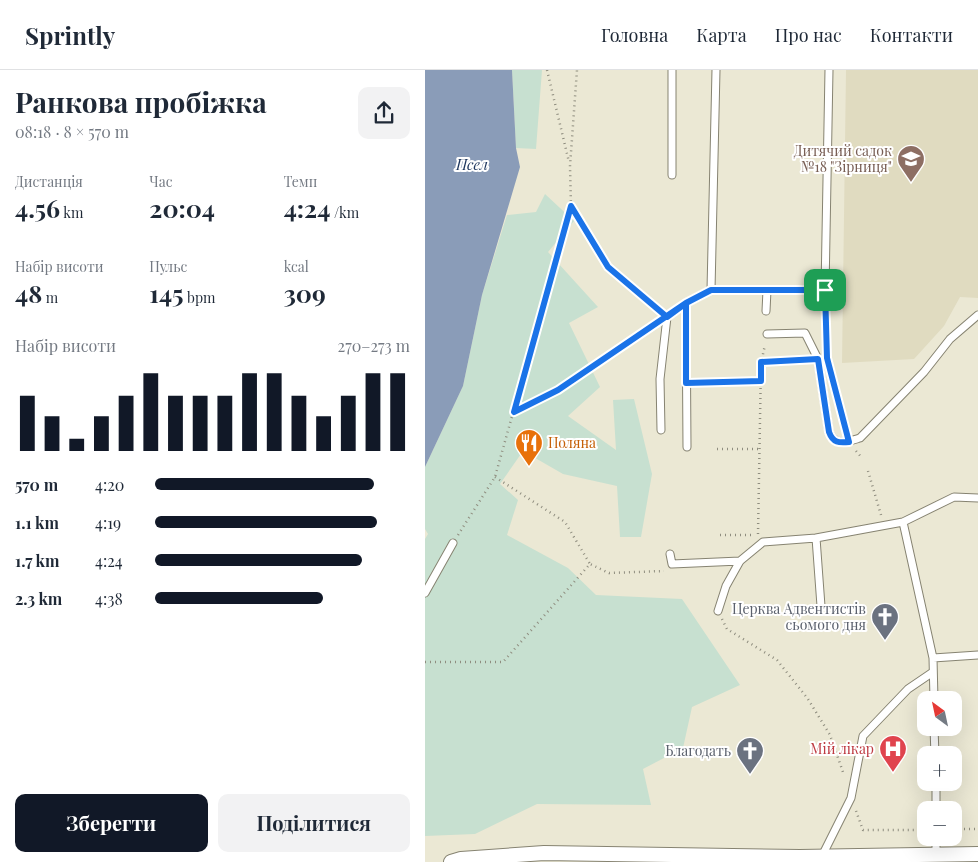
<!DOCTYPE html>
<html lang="uk">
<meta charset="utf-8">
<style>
:root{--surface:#fff;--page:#f2f2f3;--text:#1f2937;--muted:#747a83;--line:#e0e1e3;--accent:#111827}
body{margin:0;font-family:"Playfair Display",serif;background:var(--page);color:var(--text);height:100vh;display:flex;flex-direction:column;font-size:19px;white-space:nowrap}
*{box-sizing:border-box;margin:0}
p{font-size:16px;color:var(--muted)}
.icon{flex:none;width:28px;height:28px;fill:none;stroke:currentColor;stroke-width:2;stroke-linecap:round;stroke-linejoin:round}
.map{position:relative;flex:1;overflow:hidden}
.sheet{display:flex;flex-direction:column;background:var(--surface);width:425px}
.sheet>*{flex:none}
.needle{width:32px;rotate:327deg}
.tools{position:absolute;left:492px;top:621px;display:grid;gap:10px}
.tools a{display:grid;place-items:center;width:45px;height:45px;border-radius:10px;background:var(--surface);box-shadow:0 5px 20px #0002;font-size:25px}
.pin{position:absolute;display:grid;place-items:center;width:42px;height:42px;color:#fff;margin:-21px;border-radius:10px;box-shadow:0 2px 8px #0006}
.round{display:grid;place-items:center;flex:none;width:52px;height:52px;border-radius:10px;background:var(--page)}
.summary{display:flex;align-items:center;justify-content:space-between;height:85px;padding:0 15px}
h1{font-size:28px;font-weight:700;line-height:38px}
.stats{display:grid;grid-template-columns:repeat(3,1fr);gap:8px;height:85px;padding:5px 15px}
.stats div{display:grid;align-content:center}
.stats b{font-size:25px;font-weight:700}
.stats small{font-size:14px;font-weight:400}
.stats p{font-size:14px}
.chart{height:140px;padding:10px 15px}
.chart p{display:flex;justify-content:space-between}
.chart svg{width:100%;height:90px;margin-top:5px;stroke:var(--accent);stroke-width:6}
.primary-button{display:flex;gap:10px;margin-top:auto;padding:10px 15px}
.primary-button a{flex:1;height:58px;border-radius:10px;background:var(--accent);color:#fff;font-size:20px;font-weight:700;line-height:58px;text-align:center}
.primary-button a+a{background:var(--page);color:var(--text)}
ul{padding:0 15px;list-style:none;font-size:16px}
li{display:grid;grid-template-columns:80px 60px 1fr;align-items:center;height:38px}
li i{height:12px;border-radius:6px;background:var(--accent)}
header{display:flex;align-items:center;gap:30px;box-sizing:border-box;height:70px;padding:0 25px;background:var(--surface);border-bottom:1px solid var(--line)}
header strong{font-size:24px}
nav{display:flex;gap:28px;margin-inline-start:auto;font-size:18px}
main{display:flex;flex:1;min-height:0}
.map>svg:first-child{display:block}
</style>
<header>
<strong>Sprintly</strong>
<nav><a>Головна</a><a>Карта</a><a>Про нас</a><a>Контакти</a></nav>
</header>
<main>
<section class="sheet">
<div class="summary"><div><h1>Ранкова пробіжка</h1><p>08:18 · 8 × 570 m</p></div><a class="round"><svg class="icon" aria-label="share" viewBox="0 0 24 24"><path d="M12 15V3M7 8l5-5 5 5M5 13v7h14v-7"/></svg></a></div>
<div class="stats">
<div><p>Дистанція</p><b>4.56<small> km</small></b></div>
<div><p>Час</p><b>20:04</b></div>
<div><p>Темп</p><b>4:24<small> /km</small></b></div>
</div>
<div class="stats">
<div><p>Набір висоти</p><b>48<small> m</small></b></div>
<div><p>Пульс</p><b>145<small> bpm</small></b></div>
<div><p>kcal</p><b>309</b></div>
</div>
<div class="chart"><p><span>Набір висоти</span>270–273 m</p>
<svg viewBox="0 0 160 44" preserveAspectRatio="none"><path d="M5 44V17M15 44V27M25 44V38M35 44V27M45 44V17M55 44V6M65 44V17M75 44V17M85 44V17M95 44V6M105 44V6M115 44V17M125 44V27M135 44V17M145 44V6M155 44V6"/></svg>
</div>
<ul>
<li><b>570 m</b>4:20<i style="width:86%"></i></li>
<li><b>1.1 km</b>4:19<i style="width:87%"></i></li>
<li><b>1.7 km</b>4:24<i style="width:81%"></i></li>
<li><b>2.3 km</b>4:38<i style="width:66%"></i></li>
</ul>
<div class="primary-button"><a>Зберегти</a><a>Поділитися</a></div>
</section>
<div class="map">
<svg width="553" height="792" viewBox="0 0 553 792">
<rect width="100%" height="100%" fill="#ebe8d4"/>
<path fill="#e0dbc0" d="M421,0H553V228L535,227L519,256L489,289L417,293Z"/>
<path fill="#c7e0d0" d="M87,0H117L111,79L91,78Z
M120,124L149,151L123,182L173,237L144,253L175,317L143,346L191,380L188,330L209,329L227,404L216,467H195L192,416L138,404L98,381L75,414L93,430L82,465L143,498L171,525L257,529L315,615L267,637L258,678L218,699L226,735L112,734L50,764L0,766V469L3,464L0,459V397L38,316L57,225L82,145L111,142Z"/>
<path fill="#8a9cb8" d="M0,0H87L91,78L95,97L57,225L38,316L0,397Z"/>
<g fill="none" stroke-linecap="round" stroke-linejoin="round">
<defs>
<path id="lane" d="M247,0V105
M291,0L286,220H400L404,0
M341,241L342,220
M342,264L380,263L393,289L404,362C410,377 422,372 435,368L499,302L525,269L553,245
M236,360L235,309L242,247L261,233
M262,377L261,233L286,220
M478,452L508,588L509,630
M245,484L247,494L315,491
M0,523L28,473
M396,536L391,468L478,452L529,427L553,428
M293,541L301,516L315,491L338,472L391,468
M508,588L553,585
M509,658L510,685
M511,712V740
M511,785V768
M397,786L426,728L438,666L483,619L508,602"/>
<path id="street" d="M26,792L36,789L119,783L375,787L553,784"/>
</defs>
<use href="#lane" stroke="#868371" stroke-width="9"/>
<use href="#street" stroke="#868371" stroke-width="16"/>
<path stroke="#8f8d7f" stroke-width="2.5" stroke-dasharray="1 4" stroke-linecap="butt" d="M122,0L144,92
M146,136L183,197L234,240
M400,229L402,281
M336,293L383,290
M272,313L336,311
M409,313L422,363
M90,341L133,320L230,255
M292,379H335
M431,381L437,388
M443,401L456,445
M70,407L140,452L165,494
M333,464L336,293L340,275
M33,465L70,407L146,136L145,96L152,0
M295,465H329
M297,549L302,559L352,590L383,629L405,665L419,705
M0,592H78L165,494L184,503L239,501
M431,741L438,760H501
M529,759H553"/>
<use href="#lane" stroke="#fff" stroke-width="7"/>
<use href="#street" stroke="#fff" stroke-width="14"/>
</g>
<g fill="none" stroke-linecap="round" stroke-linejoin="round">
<defs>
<path id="route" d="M400,220H286L261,233L133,320L89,342L146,136L183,197L242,247L261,233V313L336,311V292L393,289L404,362C408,373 414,373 424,372L402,288L400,220"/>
</defs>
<use href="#route" stroke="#fff" stroke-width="10"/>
<use href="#route" stroke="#1a73e8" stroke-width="6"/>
</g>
<defs>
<symbol id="school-pin" viewBox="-11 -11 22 30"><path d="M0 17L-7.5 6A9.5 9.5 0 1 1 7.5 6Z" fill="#8d6e63" stroke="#fff"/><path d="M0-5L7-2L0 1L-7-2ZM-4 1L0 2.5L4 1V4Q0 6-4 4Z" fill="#fff"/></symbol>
<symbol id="restaurant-pin" viewBox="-11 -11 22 30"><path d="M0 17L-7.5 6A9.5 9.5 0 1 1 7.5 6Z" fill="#e8710a" stroke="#fff"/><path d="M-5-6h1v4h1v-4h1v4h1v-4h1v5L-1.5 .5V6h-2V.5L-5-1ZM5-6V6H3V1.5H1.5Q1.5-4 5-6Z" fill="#fff"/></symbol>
<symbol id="church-pin" viewBox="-11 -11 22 30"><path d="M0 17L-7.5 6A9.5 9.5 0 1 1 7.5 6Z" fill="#6b7280" stroke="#fff"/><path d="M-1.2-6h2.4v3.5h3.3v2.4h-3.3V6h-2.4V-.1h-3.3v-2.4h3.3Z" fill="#fff"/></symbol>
<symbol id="hospital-pin" viewBox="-11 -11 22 30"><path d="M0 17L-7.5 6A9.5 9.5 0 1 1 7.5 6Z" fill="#e0444e" stroke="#fff"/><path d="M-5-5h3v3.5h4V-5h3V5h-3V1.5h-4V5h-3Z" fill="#fff"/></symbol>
</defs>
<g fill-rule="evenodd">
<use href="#school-pin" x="470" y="73" width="32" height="43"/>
<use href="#restaurant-pin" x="88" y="357" width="32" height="43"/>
<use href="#church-pin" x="444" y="531" width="32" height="43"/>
<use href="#hospital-pin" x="452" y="663" width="32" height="43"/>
<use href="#church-pin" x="309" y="665" width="32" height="43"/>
</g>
<g text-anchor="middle" stroke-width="4" stroke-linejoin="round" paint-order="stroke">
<g font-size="14" fill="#785e54" stroke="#fff" text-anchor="end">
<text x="467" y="86">Дитячий садок<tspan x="467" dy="16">№18 "Зірниця"</tspan></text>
</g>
<g font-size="14" fill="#c56008" stroke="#fff" text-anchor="start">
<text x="123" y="378">Поляна</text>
</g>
<g font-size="14" fill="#5b616d" stroke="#fff" text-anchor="end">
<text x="441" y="544">Церква Адвентистів<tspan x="441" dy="16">сьомого дня</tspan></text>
<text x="306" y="686">Благодать</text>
</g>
<g font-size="14" fill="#be3a42" stroke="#fff" text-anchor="end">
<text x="449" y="684">Мій лікар</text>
</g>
<g font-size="15" font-style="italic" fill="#1c355d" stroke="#fff">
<text x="47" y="100">Псел</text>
</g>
</g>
</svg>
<div class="tools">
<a><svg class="needle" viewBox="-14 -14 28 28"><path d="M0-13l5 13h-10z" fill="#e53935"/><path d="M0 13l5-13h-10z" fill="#747a83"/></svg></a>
<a>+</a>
<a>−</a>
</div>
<div class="pin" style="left:400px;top:220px;background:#1e9e55"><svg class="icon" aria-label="arrive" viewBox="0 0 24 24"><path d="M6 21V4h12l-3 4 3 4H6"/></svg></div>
</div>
</main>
